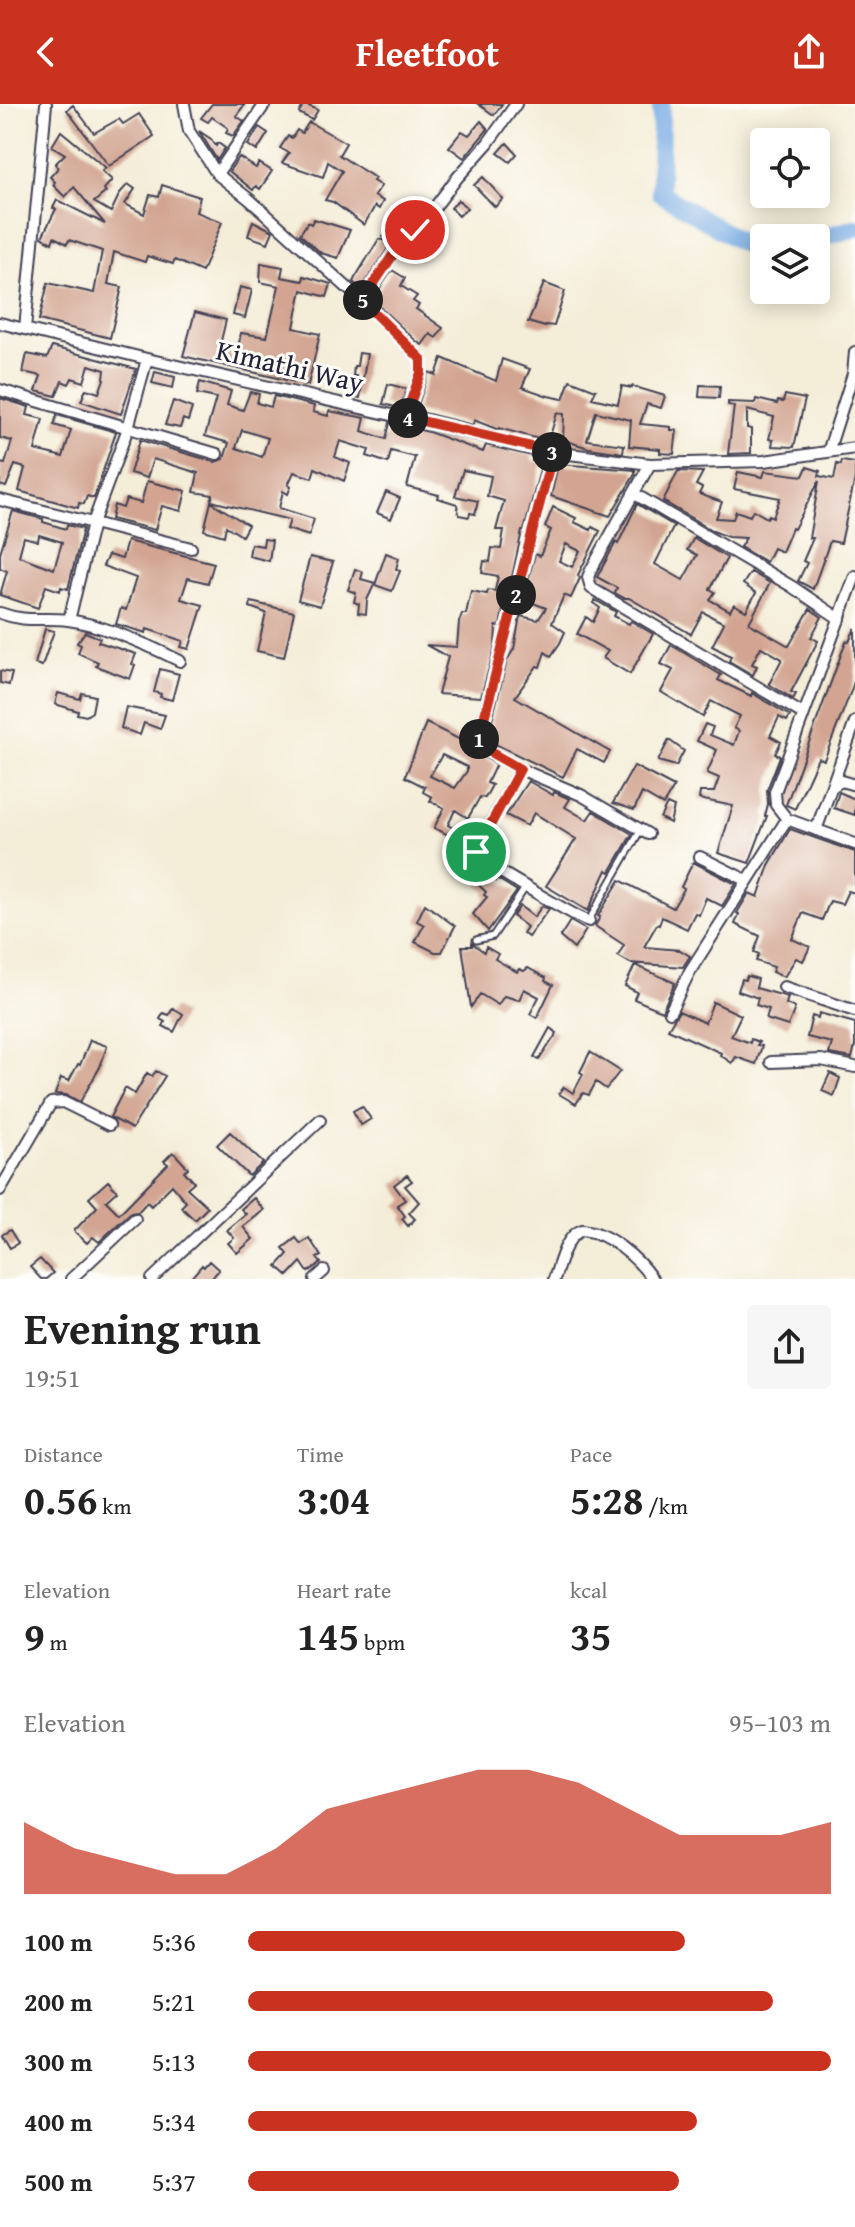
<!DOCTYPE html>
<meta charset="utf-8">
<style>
:root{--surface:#fff;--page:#f6f6f6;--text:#222;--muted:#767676;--accent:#c8321e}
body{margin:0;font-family:"Gentium Book Plus",serif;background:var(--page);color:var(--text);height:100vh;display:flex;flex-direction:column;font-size:30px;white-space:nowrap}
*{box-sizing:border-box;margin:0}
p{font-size:26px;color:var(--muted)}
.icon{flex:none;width:44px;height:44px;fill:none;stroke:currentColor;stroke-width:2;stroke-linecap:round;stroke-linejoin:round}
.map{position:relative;height:1175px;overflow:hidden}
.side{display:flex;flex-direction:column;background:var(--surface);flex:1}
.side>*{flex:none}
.buttons{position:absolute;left:750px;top:24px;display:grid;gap:16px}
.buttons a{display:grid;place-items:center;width:80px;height:80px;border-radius:8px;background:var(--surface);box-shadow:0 4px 20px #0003;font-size:40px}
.pin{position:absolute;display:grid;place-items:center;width:68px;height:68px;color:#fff;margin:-34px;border:4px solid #fff;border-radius:50%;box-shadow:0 2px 8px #0007}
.km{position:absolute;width:40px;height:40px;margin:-20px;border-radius:50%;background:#222;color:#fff;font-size:22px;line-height:40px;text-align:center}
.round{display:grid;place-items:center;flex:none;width:84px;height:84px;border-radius:8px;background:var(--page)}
.summary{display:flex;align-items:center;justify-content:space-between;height:136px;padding:0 24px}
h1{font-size:44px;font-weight:700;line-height:60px}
.stats{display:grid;grid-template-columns:repeat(3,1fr);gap:12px;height:136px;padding:8px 24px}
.stats div{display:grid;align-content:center}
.stats b{font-size:40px;font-weight:700}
.stats small{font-size:22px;font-weight:400}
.stats p{font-size:22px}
.chart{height:224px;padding:16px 24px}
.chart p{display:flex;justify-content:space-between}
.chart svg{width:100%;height:144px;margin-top:8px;fill:var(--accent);opacity:.7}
ul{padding:0 24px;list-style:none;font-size:26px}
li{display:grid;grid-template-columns:128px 96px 1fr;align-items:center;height:60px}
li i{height:20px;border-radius:10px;background:var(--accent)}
header{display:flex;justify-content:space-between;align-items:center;height:104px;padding:0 24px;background:var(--accent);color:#fff;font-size:36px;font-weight:700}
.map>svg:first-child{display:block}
</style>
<header><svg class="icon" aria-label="back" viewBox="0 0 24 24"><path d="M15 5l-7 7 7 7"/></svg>Fleetfoot<svg class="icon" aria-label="share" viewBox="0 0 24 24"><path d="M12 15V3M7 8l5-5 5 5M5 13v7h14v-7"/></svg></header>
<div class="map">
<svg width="855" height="1175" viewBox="0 0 855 1175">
<rect width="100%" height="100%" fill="#fdfcf7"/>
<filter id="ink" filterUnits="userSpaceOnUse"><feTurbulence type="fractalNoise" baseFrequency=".0125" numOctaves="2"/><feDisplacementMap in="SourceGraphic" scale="16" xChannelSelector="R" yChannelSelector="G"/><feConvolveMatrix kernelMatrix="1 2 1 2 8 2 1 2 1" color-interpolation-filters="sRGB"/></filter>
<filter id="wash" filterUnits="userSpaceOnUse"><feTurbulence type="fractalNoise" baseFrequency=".006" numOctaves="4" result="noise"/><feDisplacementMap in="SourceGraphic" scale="32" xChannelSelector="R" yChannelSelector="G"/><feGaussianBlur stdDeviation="1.8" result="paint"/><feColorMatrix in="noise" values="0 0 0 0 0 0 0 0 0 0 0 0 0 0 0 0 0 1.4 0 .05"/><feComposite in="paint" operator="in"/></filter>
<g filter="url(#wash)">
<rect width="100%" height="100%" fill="#f4edd8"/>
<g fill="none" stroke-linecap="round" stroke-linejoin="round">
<path stroke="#78ace5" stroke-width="18" d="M661,0L660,89L759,149L764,148
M816,135L855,124"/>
</g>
<g id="blocks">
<path fill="#d2a491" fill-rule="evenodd" d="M212,0H245L236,12L244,17L233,32L226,29L228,24L212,13L208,18L201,14Z
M304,0L318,6L312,16L299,9Z
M478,0H502L494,11Z
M73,1L94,29L119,15L123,20L139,10L154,32L109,62L67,6Z
M481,17L488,25L464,54L449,43L462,27L469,31Z
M309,18L346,39L339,51L375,74L373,77L381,82L374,92L383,97L379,105L375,102L364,121L333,98L325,96L342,67L328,58L323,73L282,59L289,49L280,44L288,32L292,34L297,26L302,29Z
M259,23L268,29L257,47L248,41Z
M61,27L106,64L102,67L112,76L104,85L106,88L94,98L111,108L120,89L128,80L135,85L125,100L144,110L150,91L159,93L162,81L200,93L196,108L222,118L202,168L175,156L173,160L147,152L145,158L114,148L108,180L122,183L110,234L39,216L48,179L94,189L102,147L69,136L67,140L54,133L52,139L42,133L56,105L53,104L57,96L105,120L74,83L65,93L53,81L55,78L50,73L58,64L55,60L65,50L52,42Z
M199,27L211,35L216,42L218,39L225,44L217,56Z
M507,39L517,50L510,58L498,49Z
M239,53L256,64L259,59L272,67L260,85L256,82L253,86L229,67Z
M483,73L503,95L495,103L474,81Z
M458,96L467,104L459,112L451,104Z
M404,97L415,104L361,185L353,178L355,174L379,135L391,138L383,133Z
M314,115L350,126L338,154L321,149L300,130L308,118L311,120Z
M253,117L273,127L268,139L248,132Z
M430,123L440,129L433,139L423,133Z
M261,159L283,163L281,173L303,177L304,172L331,180L327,193L302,186L297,208L294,224L320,230L308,281L183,252L195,208L226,216L220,241L238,244L241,229L267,233L279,182L260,178Z
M392,166L405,174L401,182L417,192L413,197L419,201L416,205L443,224L436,234L430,230L422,241L416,237L372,196Z
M544,179L565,187L554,222L546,221L545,223L528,218Z
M240,183L252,186L245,214L233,211Z
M52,243L136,265L121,310L81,297L86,285L99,289L104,275L105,266L89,261L84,278L72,274L69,280L62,277L56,292L36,287L41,272L23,268L27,250L47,254Z
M359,249L367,250L360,294L352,293L356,272H353L354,262H357Z
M442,254L496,277L502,255L530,265L522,283L548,292L563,295L570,276L596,286L592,294L618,300L622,282L632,284V282L665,292L661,304L647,300L640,320L671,323V326H677L674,350L660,349V345L629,342L631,316L596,308L587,336L624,341L623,349L589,344L563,336L564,310L557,309L549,335L546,337L499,324V326L474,316L473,321L416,307L429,268L436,271Z
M155,268L175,273L173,284L152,279Z
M200,278L231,287L227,301L243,306L250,288L259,290L257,299L271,303L274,292L314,302L313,308L328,312L329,307L365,314L362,327L386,335L390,319L429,328L483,348L486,341L532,352V357L542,358L524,427H522L511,478L508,477L500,523L496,522L495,542L481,593L438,590L448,553L426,541L457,543L459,518L462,510H466L471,487L487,490L488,486L495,487L498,472L482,469L484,457L490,458L492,444L501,445L504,426H496L504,397L487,392L491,372L463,366L455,392L478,397L475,410L470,409L469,413L459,411L457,400L438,394L439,391L407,383L415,353L391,347L388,359L367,352L369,346L340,337L335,353L350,359L344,377L315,364L312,374L294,368L288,381L291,382L288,390L283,387L279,404L314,415L309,432L287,425L290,416L211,397L213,391L194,388L198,369L153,355L147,374L130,369L140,336L215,358L224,355L229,339L205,332L216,294L197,290ZM242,326L268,334L262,353L236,344Z
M388,280L407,285L400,304L383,300Z
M700,281L720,282L719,294L699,293Z
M785,291L805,295L794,343L772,342L773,336L769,335L774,313L747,306V324L751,325V349L728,350L734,302L728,301V298L755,299L756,295L777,300L778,297L783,298Z
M0,294L29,303L27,311L43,315L35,346L63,353L71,326L54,321L57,311L116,328L94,394L87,392L84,400L79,399L78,404L19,387L25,364L15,361L6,383L0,381V359L5,360L12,337L0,334Z
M173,297L192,304L188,317L183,315L180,324L165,321Z
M842,357L855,359V374L841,439L830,437L813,485L798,477L807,459L803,457L813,434H809L819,377L794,425L792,424L782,448L773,444L766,458L740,443L746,434L728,433L713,427L663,397L678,367L703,368L696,381L702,384L699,390L722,398L716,414L733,415L736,407L750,412L753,406L767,414L769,411L773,413L780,394L734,385L738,368L763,373L765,367L803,372L807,363L820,367L819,372L834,375L837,360L841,361Z
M558,360L635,366V370L610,412L551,392Z
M147,377L186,387L181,407L162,402L155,426L111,415L114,401L123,404L126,395L141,399Z
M386,388L400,394L391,415L377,409Z
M211,398L248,421L242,432L226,422L224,432L204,426Z
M637,400L674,422L655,460L683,476L697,451L687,446L694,434L727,454L710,485L715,488L710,496L730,507L734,500L746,507L756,489L743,480L751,468L770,479L749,519L789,542L810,505L822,513L811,533L818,537L791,588L796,590L793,595L769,580L782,555L761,543L752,560L757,562L753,571L729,557L731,552L712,542L724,519L703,508L691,530L629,494H624L615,489L617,484L597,473L616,438L618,440Z
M553,403L576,414L574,418L591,426L592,423L600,427L578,471L580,474L571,494L564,491L552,519L565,528L560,539L551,552L545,548L540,563L537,562L515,593L610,648L604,659L577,645L563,673L487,636L507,556L514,545L520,512L538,516L546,504L523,495L535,450L540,452L551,426L545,423ZM566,440L580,447L572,463L559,457Z
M13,407L43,415V418L66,425L67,421L83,425L68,485L61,483L60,487L46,482L38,504L0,491L7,467L0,464V449ZM39,431L62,438L54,465L19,452L24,433L38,437Z
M264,435L272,436L269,457L249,452L251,440L263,442Z
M127,437L214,459L208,479L188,474L181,495L203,501L189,545L181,543L183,537L147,525L146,529L116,520L121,504L126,506L136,474L103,462L108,451L122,455Z
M386,449L399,454L396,465L400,467L392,487L375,481Z
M310,453L333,458L320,502L298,496Z
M355,465L363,468L361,475L375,479L367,496L366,510L358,509L359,500L354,498L356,489L348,486Z
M595,496L616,508L614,512L629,520L631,517L653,530L630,570L603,554L608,547L577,530L586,513L593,518L600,504L593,499Z
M251,498L294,508L284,553L257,547L266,509L250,503Z
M855,524V575L851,587L824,656L818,654L795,705L786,701L846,537L849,538Z
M45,525L54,527L42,562L35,560Z
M85,528L100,534L98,538L136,550L132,560L135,561L130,575L96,562L98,558L78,549L81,541L77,539Z
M671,541L721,571L718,576L751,592L752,589L790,612L787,617L779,613L770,632L781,638L775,650L780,652L767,686L768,700L765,712H767L749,759L718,749L733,702L699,695L700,688H714L719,674L707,669L717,646L697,637L705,620L713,623L710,631L734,641L739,627L734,624L740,612L711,597L703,613L661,588L673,566L661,560Z
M160,565L179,570L172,596L160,593L161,590L154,588Z
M0,567L12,569L9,581L0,579Z
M58,589L80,595L82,589L95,592L92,608L86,612L77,610L78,607L55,600Z
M126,603L165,611L160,625L144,619L140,631L121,624Z
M426,619L471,641L475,648L496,660L487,679L492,681L485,694L480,693L468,714L455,706L448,721L472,735L469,741L434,724L444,704L430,697L432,693L423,688L425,683L405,673ZM442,651L467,663V667L455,684L430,672Z
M669,636L684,647L676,662L658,657Z
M634,662L674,683L663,701L642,689L634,706L613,699Z
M528,677L553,691L554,688L570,695L565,703L587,716L593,707L632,730L610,768L607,766L588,807L546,782L576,735L534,709L527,722L506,711Z
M839,688L855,695V711L834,704Z
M667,700L674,703L670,719L660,714Z
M790,725L855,748V789L848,787L842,800L830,797L822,816L803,809L792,835L810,843L803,857L796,854L784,873L772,868L774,863L756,857L759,850L754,848L760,832L735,820L739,810L737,809L749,789L758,793L769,761Z
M693,758L736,780L722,802L706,794L699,811L695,809L687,825L662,813L659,821L657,820L644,843L680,846L690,852L683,863L630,859L618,852L624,841L595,822L600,813L598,812L620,776L673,804L684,785L681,783Z
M483,766L495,777L496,774L517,787L488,827L473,810L487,793L484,791L486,788L471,774Z
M425,800L455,822L442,848H435L415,838L424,821L417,817Z
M520,802L534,813L542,802L549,805L528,833L523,829L527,823L513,812Z
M570,817L586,826L574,845L560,833Z
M472,839L484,848L486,843L498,850L495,855L517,868L519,865L524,867L528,864L546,874L545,877L553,881L537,914L530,910L539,893L524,885L519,896L504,892L498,901L480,890L471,903L462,842H472Z
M635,861L675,879L662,907L634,895L637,888L625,882Z
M747,872L758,875L756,884L788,893L786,900L795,904L788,922L766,915L769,905L756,901L758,894L738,887L742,875L745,876Z
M713,898L741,911L731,932L750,939L751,935L759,938L757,941L762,942L756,960L736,953L732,959L720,951L721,949L668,925L679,907L705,919Z
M173,904L183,910L174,928L163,922L165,918L160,915L163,909L169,911Z
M819,909L855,919V942L852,954L829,950L832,939L807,933L812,912L818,914Z
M550,924L557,929L539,956L534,953Z
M90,936L107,942L100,963L80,998L66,991L55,990L61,974L69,977L78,960L80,961Z
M590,948L620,967L606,985L596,978L589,991L583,989L576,1000L559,990L564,983L573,989L583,970L580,968Z
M156,967L165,972L132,1025L110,1013L125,984L135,990L147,969L152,972Z
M830,969L840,974L834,992L822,987Z
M362,1002L371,1015L361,1021L353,1007Z
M230,1028L263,1059L249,1072L217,1041Z
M173,1048L188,1064L184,1067L194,1078L187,1084L208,1103L195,1116L181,1103L186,1098L172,1081L151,1102L147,1098L138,1108L130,1109L99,1138L93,1133L87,1139L74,1127L97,1103L89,1094L108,1077L117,1087L106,1097L119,1110L168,1060L164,1057Z
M407,1071L412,1077L405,1082L419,1098L409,1109L415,1115L408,1122L402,1115L405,1112L397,1101L405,1096L394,1081Z
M254,1094L264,1106L243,1123L253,1135L237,1149L228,1139L234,1134L227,1126L246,1110L241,1105Z
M10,1126L18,1139L10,1144L2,1131Z
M296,1134L301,1140L309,1134L321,1152L317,1154L321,1159L308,1168L301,1158L288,1172L277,1162L288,1150L283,1144Z
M40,1155L53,1169L46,1175H41L30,1163Z
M209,1157L219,1166L211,1175H190L202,1161L204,1163Z"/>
</g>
</g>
<g filter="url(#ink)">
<use href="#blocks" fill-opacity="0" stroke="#424053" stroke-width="2"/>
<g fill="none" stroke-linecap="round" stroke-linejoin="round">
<defs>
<path id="service" d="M589,816L640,727
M476,836L493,832L525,784"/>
<path id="minor" d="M184,0L189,27L217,70L249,95L362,197L421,255V269L405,313
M217,70L265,0
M362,197L401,139L425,116L457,74L488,39L516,0
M0,219L147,255L553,348L650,360L764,357L855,344
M25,225L46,0
M0,286L217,350
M553,348L479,634V641L520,665L581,691L648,730
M828,348L853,270L855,248
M650,360L591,466L588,473L591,484L803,610
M633,389L791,482L840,515
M0,396L93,419L128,324L147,255
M855,472L775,688L776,701L787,715L855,740
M0,509C27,519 42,513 68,516C104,521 148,541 180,557
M69,516L93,419L191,444
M520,665L477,744L476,752C485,759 580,816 589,817
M832,683L841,677L855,681
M816,726L855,618
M700,753L746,776
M784,883L855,907
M670,908L690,867L787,715
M771,958L821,956L855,963
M0,1086L51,999L63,998L109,1021
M71,1175L135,1115
M152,1175L320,1016
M315,1175L324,1167
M554,1175C560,1159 565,1132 582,1126C608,1128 638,1154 652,1175"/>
</defs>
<use href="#service" stroke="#424053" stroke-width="9"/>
<use href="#minor" stroke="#424053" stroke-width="14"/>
<use href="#service" stroke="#fff" stroke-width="5"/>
<use href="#minor" stroke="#fff" stroke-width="10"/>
</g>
</g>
<g fill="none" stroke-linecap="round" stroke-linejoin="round" filter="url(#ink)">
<defs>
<path id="route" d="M415,126L401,139L362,197L421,255V269L405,313L553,348L479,634V641L483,644L520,665L476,748"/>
</defs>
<use href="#route" stroke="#fff" stroke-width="16"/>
<use href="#route" stroke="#c8321e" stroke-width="10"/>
</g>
<g text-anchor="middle" stroke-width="6" stroke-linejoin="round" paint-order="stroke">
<g font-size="28" fill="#22223b" stroke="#fdfcf7">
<text transform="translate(290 262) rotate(13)" y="10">Kimathi Way</text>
</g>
</g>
</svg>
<div class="buttons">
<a><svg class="icon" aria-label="locate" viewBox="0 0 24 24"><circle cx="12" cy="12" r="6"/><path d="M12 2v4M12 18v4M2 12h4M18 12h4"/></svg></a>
<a><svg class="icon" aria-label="layers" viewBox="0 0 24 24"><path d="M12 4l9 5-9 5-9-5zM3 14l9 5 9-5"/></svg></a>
</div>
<div class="pin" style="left:476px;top:748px;background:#1e9e55"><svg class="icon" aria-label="arrive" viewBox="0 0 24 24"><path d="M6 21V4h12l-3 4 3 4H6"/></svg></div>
<div class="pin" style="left:415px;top:126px;background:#d93025"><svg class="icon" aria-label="check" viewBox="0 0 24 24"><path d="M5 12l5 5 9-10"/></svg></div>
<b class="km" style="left:479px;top:635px">1</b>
<b class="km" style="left:516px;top:491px">2</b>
<b class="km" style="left:552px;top:348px">3</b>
<b class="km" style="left:408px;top:314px">4</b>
<b class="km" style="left:363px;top:196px">5</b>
</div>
<section class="side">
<div class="summary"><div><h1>Evening run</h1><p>19:51</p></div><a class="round"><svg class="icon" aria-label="share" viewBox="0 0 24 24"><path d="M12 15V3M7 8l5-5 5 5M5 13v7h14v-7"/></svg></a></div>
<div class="stats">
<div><p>Distance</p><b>0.56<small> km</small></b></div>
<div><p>Time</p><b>3:04</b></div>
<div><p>Pace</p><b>5:28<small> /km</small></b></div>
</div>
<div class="stats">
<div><p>Elevation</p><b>9<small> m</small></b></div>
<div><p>Heart rate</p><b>145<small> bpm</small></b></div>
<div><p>kcal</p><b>35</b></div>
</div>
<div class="chart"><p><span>Elevation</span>95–103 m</p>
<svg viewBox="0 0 160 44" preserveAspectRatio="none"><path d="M0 44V22L10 30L20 34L30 38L40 38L50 30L60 18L70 14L80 10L90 6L100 6L110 10L120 18L130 26L140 26L150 26L160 22V44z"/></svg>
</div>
<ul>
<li><b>100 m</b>5:36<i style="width:75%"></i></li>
<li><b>200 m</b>5:21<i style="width:90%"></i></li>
<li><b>300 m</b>5:13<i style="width:100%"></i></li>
<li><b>400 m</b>5:34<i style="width:77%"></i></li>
<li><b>500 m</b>5:37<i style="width:74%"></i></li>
</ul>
</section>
